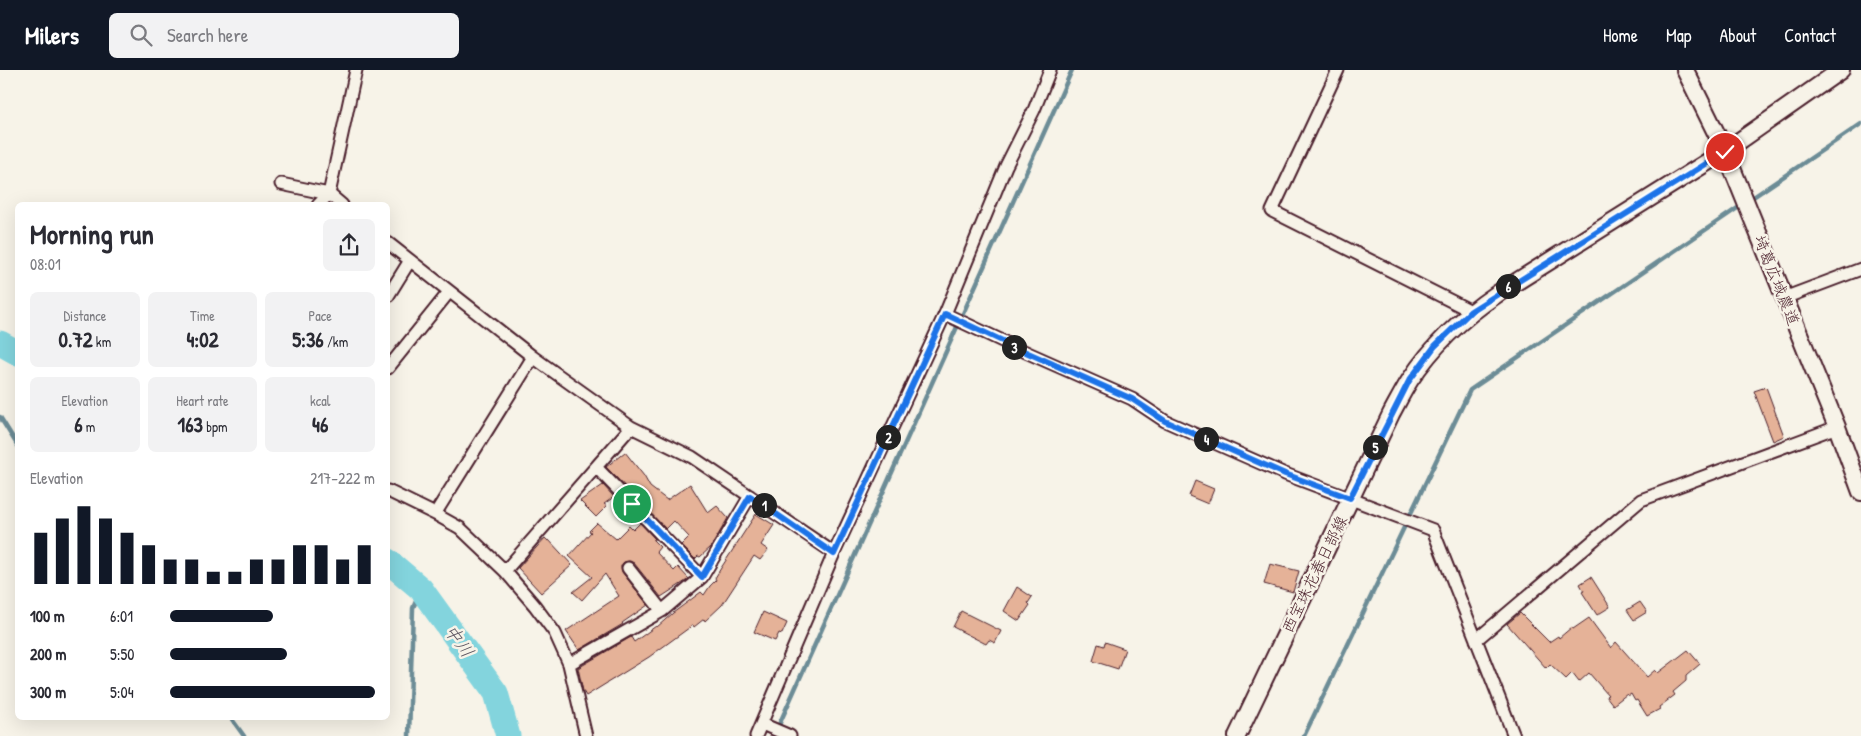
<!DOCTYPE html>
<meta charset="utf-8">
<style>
:root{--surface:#fff;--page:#f2f2f3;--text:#2b2b33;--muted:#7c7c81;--accent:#111827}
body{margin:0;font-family:"Patrick Hand","Klee One",sans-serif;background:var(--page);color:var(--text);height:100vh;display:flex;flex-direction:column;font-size:19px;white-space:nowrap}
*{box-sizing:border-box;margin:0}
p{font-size:16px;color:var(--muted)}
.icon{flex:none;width:28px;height:28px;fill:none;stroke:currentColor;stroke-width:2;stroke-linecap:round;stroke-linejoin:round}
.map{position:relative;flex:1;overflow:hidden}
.drawer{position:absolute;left:15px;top:132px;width:375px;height:518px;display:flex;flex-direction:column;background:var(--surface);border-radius:8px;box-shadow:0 5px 20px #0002}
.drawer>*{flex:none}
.pin{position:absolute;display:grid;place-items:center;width:42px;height:42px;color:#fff;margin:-21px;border:2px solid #fff;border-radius:50%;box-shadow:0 1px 5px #0007}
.km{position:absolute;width:25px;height:25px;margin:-12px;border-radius:50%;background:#222;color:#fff;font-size:14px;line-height:25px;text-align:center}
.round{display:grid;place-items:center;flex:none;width:52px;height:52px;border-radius:8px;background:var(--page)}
.overview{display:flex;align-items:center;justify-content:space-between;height:85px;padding:0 15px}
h1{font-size:28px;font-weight:800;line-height:38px}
.stats{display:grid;grid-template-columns:repeat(3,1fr);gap:8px;height:85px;padding:5px 15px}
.stats div{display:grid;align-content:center;border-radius:8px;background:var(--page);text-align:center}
.stats b{font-size:21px;font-weight:800}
.stats small{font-size:14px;font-weight:400}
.stats p{font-size:14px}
.chart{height:140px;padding:10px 15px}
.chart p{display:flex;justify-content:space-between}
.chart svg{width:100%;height:90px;margin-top:5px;stroke:var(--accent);stroke-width:6}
ul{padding:0 15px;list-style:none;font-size:16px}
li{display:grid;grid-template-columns:80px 60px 1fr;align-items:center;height:38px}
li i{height:12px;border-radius:6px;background:var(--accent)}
header{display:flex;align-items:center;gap:30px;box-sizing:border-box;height:70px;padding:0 25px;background:var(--accent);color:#fff}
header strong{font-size:24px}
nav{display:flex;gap:28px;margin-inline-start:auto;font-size:18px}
.search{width:350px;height:45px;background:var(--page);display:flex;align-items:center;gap:12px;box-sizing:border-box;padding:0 18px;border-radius:8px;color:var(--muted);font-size:19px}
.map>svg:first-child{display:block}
</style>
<header>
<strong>Milers</strong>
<div class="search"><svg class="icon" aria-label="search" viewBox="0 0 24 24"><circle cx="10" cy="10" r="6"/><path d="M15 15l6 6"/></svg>Search here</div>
<nav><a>Home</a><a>Map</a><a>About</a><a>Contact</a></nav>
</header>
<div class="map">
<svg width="1861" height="666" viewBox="0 0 1861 666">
<rect width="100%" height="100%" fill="#f7f3e8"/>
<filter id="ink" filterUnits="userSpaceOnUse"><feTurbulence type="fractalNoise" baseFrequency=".02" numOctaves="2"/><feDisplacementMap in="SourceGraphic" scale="10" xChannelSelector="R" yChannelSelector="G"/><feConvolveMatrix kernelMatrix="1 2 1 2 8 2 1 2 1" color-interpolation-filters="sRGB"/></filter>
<g filter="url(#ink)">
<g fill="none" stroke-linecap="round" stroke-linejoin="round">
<path stroke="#6c8c96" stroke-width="4.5" d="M1749,130L1861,54
M0,347L18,376
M231,648L244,666
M409,666L413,538L421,519
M774,666L1072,0
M1304,666L1470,320L1742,135"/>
<path stroke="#83d4dd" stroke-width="25" d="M0,273L18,283
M388,491L421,519L496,623L508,666"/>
</g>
<path fill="#e5b298" stroke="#4a1f2b" d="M1766,317L1784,366L1773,371L1754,321Z
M625,382L644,406L650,417L667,430L690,414L708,443L717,436L728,448L711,477L700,487L698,486L695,489L681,475L689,467L674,451L666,459L606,397Z
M1195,411L1214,419L1208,434L1189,426Z
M603,415L614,427L604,434L607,436L596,447L580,431Z
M756,444L774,455L761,475L768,480L760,490L754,486L722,535L705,551L704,549L694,557L693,555L649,587L586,626L583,621L578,598L631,567L634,572L656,556L657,557L673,543L701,522L704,525L710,516L716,510L715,508L721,498Z
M597,453L616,469L629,456L633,460L640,453L655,469L653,470L660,477L656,482L674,501L678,497L689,509L661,527L634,493L630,491L624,492L621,496L622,502L648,535L622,553L623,554L579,580L566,561L619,526L605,504L582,530L573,522L592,507L569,486L591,462L589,461Z
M545,468L548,471L549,470L572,495L541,523L518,498Z
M1270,494L1299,501L1293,522L1264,514Z
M1591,507L1610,537L1597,545L1582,522L1584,521L1580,514Z
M1017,517L1032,527L1028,533L1030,535L1019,551L1004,541Z
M1640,532L1647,542L1634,550L1627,540Z
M961,541L1001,561L995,573L989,570L986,574L953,557Z
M763,542L787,553L782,564L779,563L775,571L754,562Z
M1520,543L1549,572L1558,566L1559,568L1572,557L1573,559L1589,548L1611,578L1616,572L1647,607L1655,600L1658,603L1688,580L1700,594L1686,606V611L1673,622L1675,625L1659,637L1660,639L1647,646L1637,630L1635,631L1631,624L1628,626L1627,624L1613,635L1606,626L1608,625L1589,603L1579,612L1572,603L1566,609L1550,594L1546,598L1507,554Z
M1105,572L1125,579L1118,599L1093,591L1098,574L1104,576Z"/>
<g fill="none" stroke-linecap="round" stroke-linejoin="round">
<defs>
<path id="street" d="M1338,0L1272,141L1471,241
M281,114L329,124L342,135
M318,135L329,124L356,0
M388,173L533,287L631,357L692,387L834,483
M388,226L409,192
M1784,228L1861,199
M945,244L1028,283L1132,329L1165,351L1285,404L1433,460L1514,666
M388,298L449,222
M596,397L702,507
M388,421L435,444L460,458L505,501L535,536L555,563L569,594L586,666
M435,444L533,287
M628,498L662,541
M505,501L631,357
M1476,570L1641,430L1837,357
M569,594L662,541L702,507L750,426
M762,654L790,666
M756,666L834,483L945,244L1006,96L1034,40L1050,0"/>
<path id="secondary" d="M1685,0L1725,81L1837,357L1861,422
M1237,666L1391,344C1397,333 1403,321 1410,310C1433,275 1463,247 1497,224L1725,81L1841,0"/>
</defs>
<use href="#street" stroke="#4a1f2b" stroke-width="15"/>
<use href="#secondary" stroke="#4a1f2b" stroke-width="20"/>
<use href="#street" stroke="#f7f3e8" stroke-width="11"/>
<use href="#secondary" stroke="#f7f3e8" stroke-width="16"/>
</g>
</g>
<g fill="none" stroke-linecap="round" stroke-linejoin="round" filter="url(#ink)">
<defs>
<path id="route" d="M632,434L702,507L750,426L834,484L945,244L1028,283L1132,329L1165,351L1285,404L1350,428L1409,311L1435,276L1471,241L1725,82"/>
</defs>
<use href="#route" stroke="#fff" stroke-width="10"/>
<use href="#route" stroke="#1a73e8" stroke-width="6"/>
</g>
<g text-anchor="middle" stroke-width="5" stroke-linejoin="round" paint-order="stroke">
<g font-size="16" fill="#4a1f2b" stroke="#f7f3e8">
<text transform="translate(1777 210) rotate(68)" y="6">埼葛広域農道</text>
<text transform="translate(1314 504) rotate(-64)" y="6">西宝珠花春日部線</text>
</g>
<g font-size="18" font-style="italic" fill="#5b5560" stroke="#f7f3e8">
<text transform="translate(459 571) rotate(54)" y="6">中川</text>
</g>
</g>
</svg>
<div class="pin" style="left:632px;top:434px;background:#1e9e55"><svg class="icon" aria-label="arrive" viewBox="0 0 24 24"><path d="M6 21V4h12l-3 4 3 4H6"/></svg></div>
<div class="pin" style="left:1725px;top:82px;background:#d93025"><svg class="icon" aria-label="check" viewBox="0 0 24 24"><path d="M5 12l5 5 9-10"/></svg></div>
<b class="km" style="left:764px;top:435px">1</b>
<b class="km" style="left:888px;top:367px">2</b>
<b class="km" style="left:1014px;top:277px">3</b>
<b class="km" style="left:1206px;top:369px">4</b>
<b class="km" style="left:1375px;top:377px">5</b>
<b class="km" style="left:1508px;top:216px">6</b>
<section class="drawer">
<div class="overview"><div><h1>Morning run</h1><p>08:01</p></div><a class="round"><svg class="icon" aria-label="share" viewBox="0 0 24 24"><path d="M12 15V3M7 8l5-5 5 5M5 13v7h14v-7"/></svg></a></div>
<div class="stats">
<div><p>Distance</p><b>0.72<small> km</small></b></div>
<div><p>Time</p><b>4:02</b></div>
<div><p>Pace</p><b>5:36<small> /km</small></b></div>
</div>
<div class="stats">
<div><p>Elevation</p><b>6<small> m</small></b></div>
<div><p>Heart rate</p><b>163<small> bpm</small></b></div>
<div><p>kcal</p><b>46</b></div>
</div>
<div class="chart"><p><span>Elevation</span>217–222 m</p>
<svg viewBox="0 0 160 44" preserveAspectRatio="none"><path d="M5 44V19M15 44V12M25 44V6M35 44V12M45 44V19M55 44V25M65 44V32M75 44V32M85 44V38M95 44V38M105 44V32M115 44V32M125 44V25M135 44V25M145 44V32M155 44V25"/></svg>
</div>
<ul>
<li><b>100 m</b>6:01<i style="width:50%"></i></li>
<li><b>200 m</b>5:50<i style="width:57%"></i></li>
<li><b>300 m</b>5:04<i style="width:100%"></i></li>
</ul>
</section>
</div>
